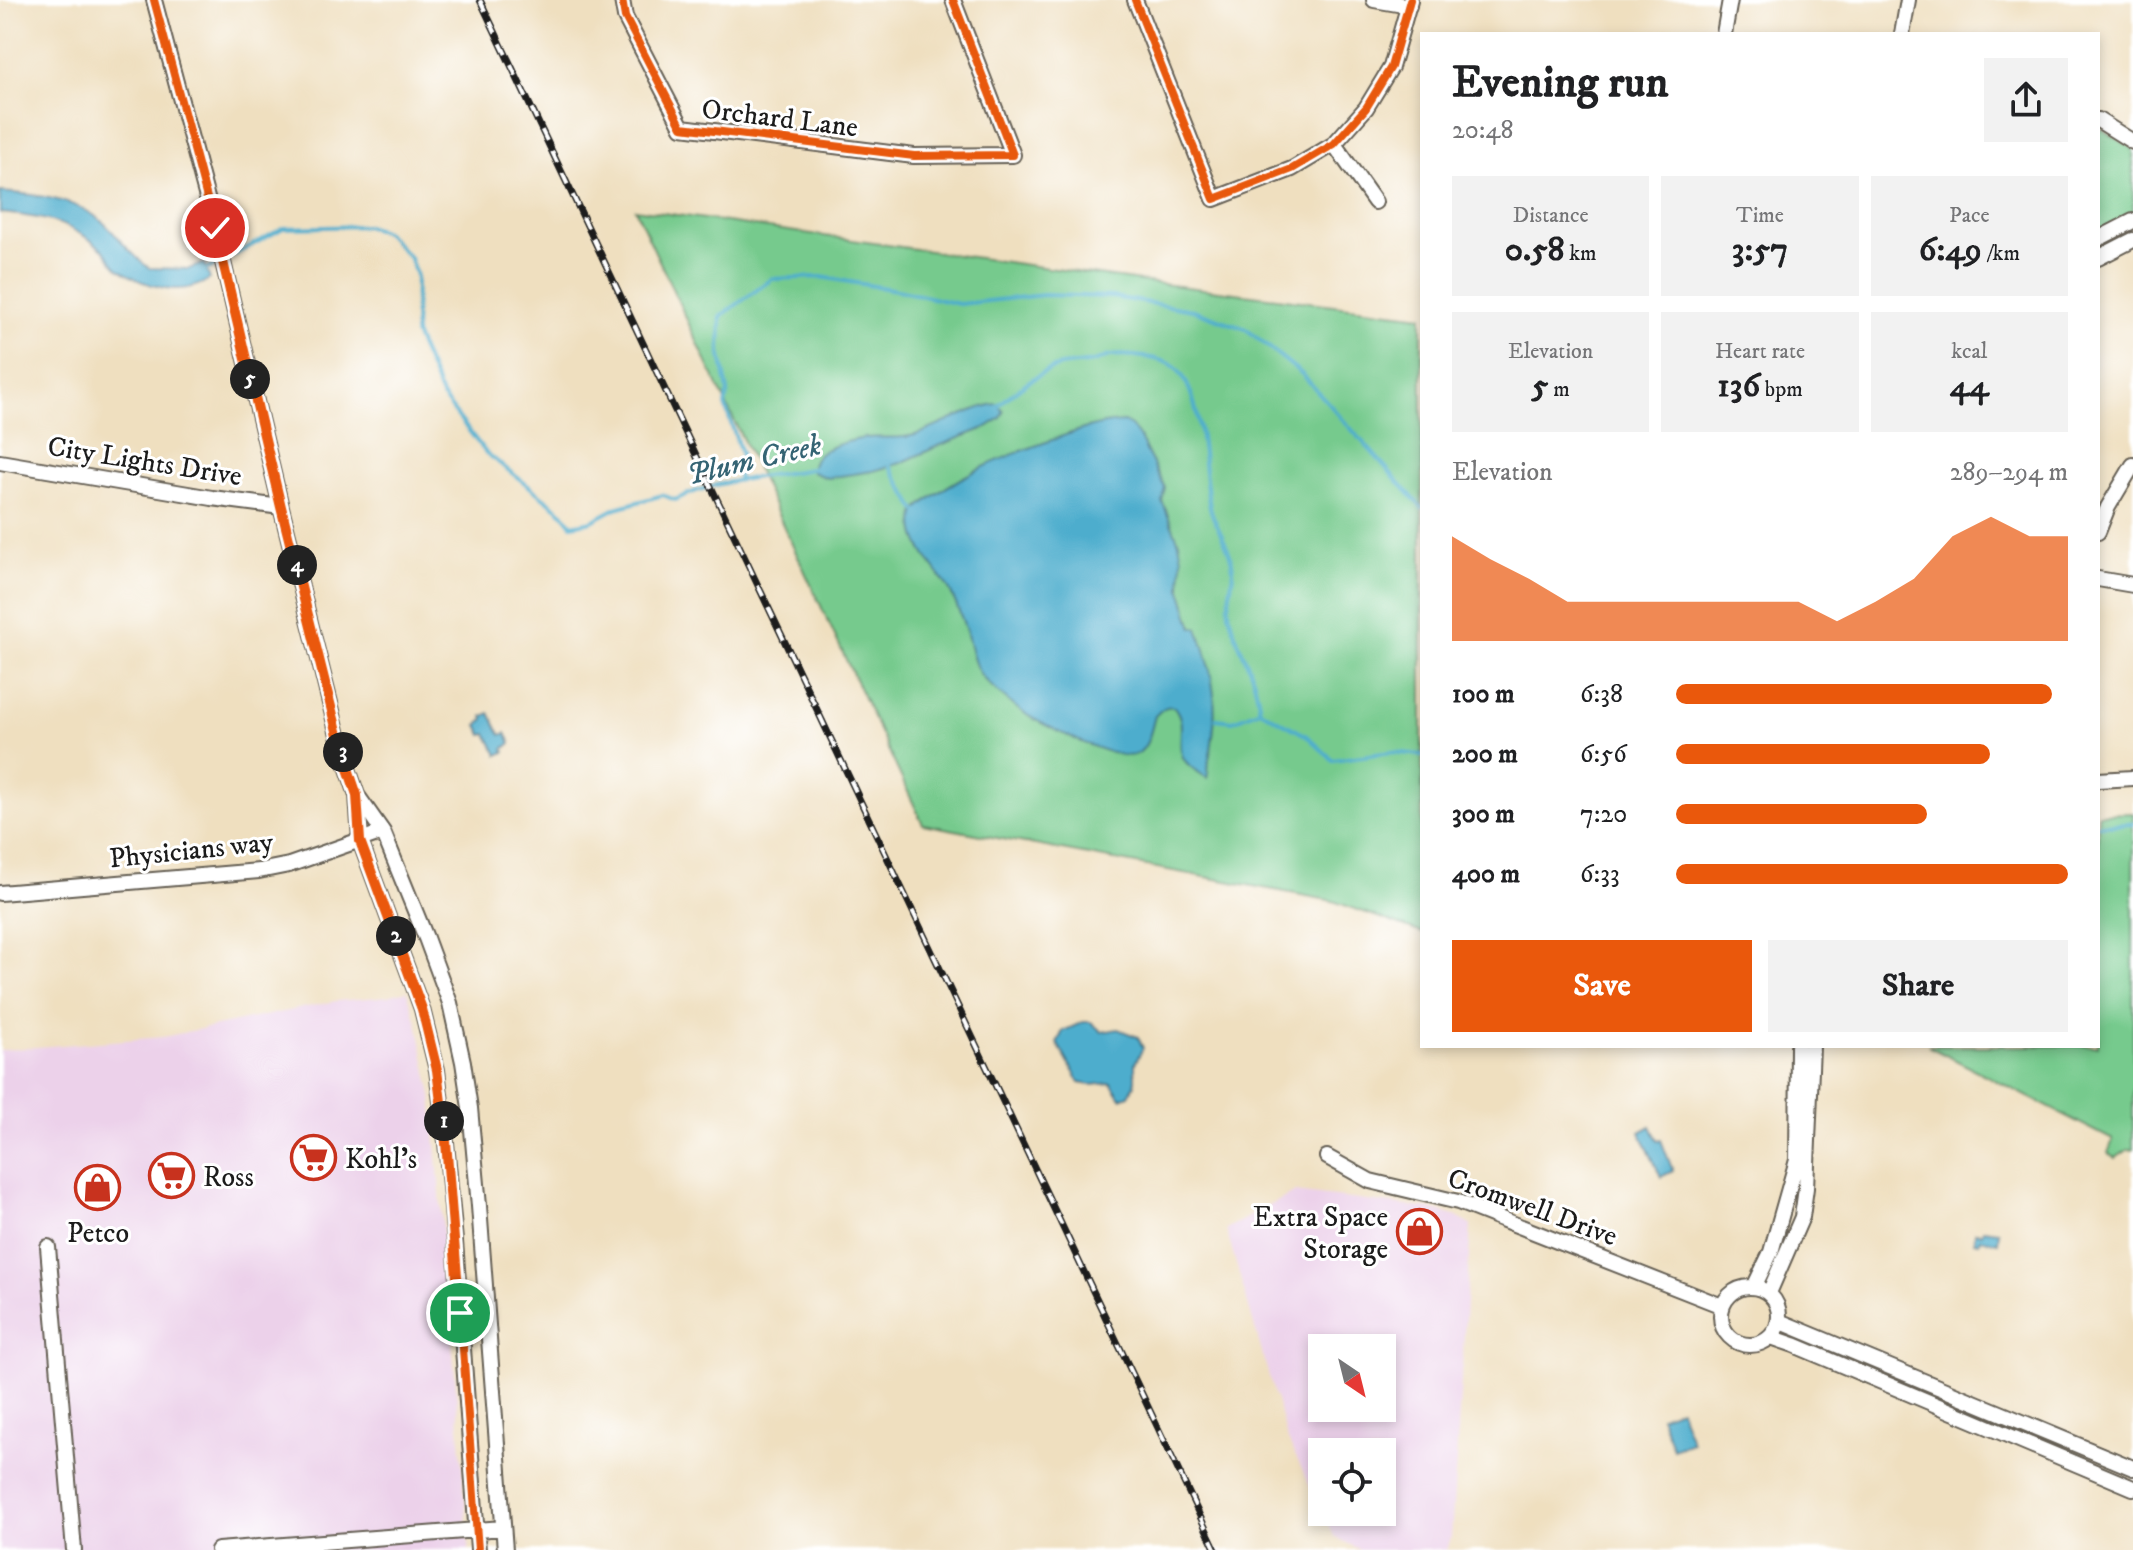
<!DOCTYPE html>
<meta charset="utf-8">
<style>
:root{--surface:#fff;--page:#f2f2f2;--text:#202124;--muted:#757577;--accent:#ea580c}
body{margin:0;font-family:"IM FELL DW Pica",serif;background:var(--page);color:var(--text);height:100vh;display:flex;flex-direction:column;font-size:30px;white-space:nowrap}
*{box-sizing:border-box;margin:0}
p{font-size:26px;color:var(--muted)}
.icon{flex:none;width:44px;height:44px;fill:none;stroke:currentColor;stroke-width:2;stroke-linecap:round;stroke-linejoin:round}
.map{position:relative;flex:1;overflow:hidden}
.panel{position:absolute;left:1420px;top:32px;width:680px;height:1016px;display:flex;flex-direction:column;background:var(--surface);border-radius:0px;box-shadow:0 4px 12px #0003}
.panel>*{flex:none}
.needle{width:52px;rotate:145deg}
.fabs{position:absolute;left:1308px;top:1334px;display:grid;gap:16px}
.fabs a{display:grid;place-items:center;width:88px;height:88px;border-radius:0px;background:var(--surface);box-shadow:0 4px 12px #0003;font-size:40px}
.pin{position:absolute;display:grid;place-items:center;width:68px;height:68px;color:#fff;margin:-34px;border:4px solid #fff;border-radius:50%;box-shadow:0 2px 8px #0007}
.km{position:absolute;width:40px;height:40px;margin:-20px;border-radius:50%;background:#222;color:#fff;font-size:22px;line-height:40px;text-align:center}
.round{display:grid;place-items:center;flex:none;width:84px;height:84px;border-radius:0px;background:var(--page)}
.headline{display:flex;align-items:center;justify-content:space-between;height:136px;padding:0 32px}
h1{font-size:44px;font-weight:800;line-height:60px}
.stats{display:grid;grid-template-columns:repeat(3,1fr);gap:12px;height:136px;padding:8px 32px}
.stats div{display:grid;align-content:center;border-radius:0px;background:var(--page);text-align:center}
.stats b{font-size:34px;font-weight:800}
.stats small{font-size:22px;font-weight:400}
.stats p{font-size:22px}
.chart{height:224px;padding:16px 32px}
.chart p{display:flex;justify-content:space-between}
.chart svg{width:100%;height:144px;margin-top:8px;fill:var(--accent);opacity:.7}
.cta{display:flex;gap:16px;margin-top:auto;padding:16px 32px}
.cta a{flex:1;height:92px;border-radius:0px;background:var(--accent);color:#fff;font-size:32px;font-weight:800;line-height:92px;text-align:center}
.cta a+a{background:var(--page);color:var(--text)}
ul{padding:0 32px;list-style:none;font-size:26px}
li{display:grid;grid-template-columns:128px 96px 1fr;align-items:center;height:60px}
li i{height:20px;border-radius:10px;background:var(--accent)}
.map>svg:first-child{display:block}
</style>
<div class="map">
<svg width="2133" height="1550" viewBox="0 0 2133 1550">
<rect width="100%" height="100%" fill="#fff"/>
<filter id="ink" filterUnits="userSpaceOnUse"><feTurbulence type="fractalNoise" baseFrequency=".0125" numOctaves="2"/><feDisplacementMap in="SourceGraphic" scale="16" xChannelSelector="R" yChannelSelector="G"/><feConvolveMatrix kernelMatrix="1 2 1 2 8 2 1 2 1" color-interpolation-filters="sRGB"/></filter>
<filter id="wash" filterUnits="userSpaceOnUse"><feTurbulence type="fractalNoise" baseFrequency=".006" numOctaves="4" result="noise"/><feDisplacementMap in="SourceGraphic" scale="32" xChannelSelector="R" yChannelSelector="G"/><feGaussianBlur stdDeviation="1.8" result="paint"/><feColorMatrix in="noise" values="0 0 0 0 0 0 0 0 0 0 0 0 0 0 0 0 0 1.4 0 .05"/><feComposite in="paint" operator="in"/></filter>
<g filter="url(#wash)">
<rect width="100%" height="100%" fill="#efdfbf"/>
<path fill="#ecd1ea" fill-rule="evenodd" d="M407,991L417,1023L432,1096L469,1550H0V1050L163,1037L336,1001L388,996Z
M1295,1192L1431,1209L1455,1216L1471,1225L1451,1538L1446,1550H1360L1334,1536L1323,1512H1382V1452H1322V1511L1287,1438L1226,1229ZM1322,1348H1382V1408H1322Z"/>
<path fill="#76ca8d" stroke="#497354" stroke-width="2" d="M2098,127L2133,149V218L2098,236Z
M635,209L1154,283L1422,316V933L1333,901L923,824Z
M2133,813V1150L2129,1149L2116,1158L2108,1153L2113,1140L1928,1046H2098V814Z"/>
<path fill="#4eadcd" stroke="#356474" stroke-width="2" d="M0,192C34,194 79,199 105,224C120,239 132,255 149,268L189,269L204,263L210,279C182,298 145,287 118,268C112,263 109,255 103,249C95,243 86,236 77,232C54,218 26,216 0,213Z
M997,404L1004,412L1001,418L985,428L936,447L901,463L873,471L827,478L812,472C809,449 847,441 865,438C881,436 898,440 915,435C941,427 971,407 997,404Z
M1124,422L1131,426L1139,436L1165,488L1162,501L1179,542L1182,558L1181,589L1193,628H1198C1214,673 1220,711 1209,759C1208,765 1209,771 1207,778C1200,773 1191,768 1186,762C1173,746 1189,724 1174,707C1165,705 1161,710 1155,716C1151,729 1149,747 1137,754C1121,764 1040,724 1024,713C1013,706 985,682 979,672C972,660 970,644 966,631C962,618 956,603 950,591C936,566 906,542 916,510C956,475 1003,457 1052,440C1076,431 1098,423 1124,422Z
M490,713L501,735L506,733L511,743L504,749L505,752L498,755L487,734L483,735L478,725L484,719L483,716Z
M1083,1022H1091L1102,1032L1118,1029L1138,1037L1143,1048L1135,1063V1084L1129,1095L1121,1098L1111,1083L1091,1085L1080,1083L1057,1043L1063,1031Z
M1651,1126L1658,1141L1661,1140L1673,1171L1661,1177L1640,1132Z
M1983,1229L1999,1231L1998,1242L1980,1239L1979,1243L1974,1242L1975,1232L1982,1233Z
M1679,1409L1692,1442L1673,1449L1660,1416Z"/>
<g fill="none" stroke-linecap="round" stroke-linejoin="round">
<path stroke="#4eadcd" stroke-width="4" d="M227,259L283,228L366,226L385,232L410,258L416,275L415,334L442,396L486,453L561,511L572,525L592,521L616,508L663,495L675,500C719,478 769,477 817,468
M202,272L219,263
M999,407H997C1013,392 1031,378 1051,369C1065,363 1079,365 1093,362C1099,361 1104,357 1110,356C1126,354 1163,357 1175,367C1204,394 1202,470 1210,507C1215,528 1232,548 1233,570C1233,583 1227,598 1229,612C1233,634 1244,654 1252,675C1256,686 1258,699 1260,710L1307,736L1333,760L1391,752L1422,755
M890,466L916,510
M738,480L741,453L725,405L728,391L720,351L721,316L772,279L821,277L897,290L959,304L1044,295L1112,297L1193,310L1246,329L1303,375L1422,508
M1216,719L1233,721L1260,710
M2098,825L2133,824"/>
</g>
</g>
<g filter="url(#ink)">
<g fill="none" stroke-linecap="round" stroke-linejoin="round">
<defs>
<path id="minor" d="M154,0L215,228L281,507L342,751L357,795L360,841L422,1009L437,1070L446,1142L455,1241L478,1550
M622,0L625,17L682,127L914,156L1013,155L953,0
M1135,0L1214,199L1292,169L1334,144L1366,108L1391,67L1410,0
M1374,0L1409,6
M1724,34L1730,0
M1902,34L1908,0
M2098,120L2133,142
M1334,144L1375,202
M2098,239L2133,221
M2098,258L2133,240
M0,462L212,498L281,507
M2098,532L2108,507L2133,465
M2098,579L2133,585
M2098,780L2133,778
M357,795L383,832L426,938L450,1003L463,1062L470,1108L479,1206L505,1550
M0,893L259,871L289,865L383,832
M1327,1157L1370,1181L1458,1202L1722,1306
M48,1247L74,1550
M1721 1316a29 29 0 1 1 58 0a29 29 0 1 1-58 0Z
M1754,1287L1771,1252L1797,1160L1798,1046
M1769,1293L1802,1217L1806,1188L1812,1046
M1779,1321L2133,1468
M1771,1337L1794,1345L2133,1488
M218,1550L503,1528"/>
</defs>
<use href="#minor" stroke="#666055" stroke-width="18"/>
<use href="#minor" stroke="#fff" stroke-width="14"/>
<defs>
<path id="rail" d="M480,0L1216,1550"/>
</defs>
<use href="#rail" stroke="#1c1c1c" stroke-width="7"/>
<use href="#rail" stroke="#fff" stroke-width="4" stroke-dasharray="12" stroke-linecap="butt"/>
<defs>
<path id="cycleway" d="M154,0L215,228L281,507L342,751L357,795L360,841L422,1009L437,1070L446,1142L455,1241L478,1550
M622,0L625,17L682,127L914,156L1013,155L953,0
M1135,0L1214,199L1292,169L1334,144L1366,108L1391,67L1410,0"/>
</defs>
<use href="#cycleway" stroke="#fff" stroke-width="13"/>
<use href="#cycleway" stroke="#e8590c" stroke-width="8"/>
</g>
</g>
<g fill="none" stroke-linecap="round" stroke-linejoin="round" filter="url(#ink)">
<defs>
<path id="route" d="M215,228L281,507L342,751L357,795L360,841L422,1009L437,1070L446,1142L460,1313"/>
</defs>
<use href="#route" stroke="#fff" stroke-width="16"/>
<use href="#route" stroke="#ea580c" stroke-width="10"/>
</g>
<defs>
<symbol id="supermarket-ring" viewBox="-11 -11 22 22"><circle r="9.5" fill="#fff" stroke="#c8321e" stroke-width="1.5"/><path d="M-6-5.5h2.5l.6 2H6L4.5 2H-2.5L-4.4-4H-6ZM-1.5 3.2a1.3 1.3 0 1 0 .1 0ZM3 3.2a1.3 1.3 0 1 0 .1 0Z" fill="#c8321e"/></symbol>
<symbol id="shop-ring" viewBox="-11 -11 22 22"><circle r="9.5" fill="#fff" stroke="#c8321e" stroke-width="1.5"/><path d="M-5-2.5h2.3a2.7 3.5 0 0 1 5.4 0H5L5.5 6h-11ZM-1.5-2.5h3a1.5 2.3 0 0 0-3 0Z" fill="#c8321e"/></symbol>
</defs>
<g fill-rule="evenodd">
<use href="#supermarket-ring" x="288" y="1132" width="51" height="51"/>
<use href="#supermarket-ring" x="146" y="1150" width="51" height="51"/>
<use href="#shop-ring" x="72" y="1162" width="51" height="51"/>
<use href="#shop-ring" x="1394" y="1206" width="51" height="51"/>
</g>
<g text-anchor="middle" stroke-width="6" stroke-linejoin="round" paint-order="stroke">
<g font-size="28" fill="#1c1c1c" stroke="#fff">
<text transform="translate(780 117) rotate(7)" y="10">Orchard Lane</text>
<text transform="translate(145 460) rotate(9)" y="10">City Lights Drive</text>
<text transform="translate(191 849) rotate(-6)" y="10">Physicians way</text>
<text transform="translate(1533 1206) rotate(20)" y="10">Cromwell Drive</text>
</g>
<g font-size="28" fill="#1c1c1c" stroke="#fff" text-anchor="start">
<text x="345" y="1168">Kohl's</text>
<text x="203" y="1186">Ross</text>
<text x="1388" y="1226" text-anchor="end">Extra Space<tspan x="1388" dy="32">Storage</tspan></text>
<text x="98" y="1242" text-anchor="middle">Petco</text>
</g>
<g font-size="30" font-style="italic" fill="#356474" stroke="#fff">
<text transform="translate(754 459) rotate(-13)" y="10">Plum Creek</text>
</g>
</g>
</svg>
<div class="fabs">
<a><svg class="needle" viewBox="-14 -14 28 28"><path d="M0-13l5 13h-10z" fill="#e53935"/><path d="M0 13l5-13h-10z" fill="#757577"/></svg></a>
<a><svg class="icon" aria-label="locate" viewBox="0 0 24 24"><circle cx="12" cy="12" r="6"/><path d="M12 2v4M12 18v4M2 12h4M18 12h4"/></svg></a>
</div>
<div class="pin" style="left:460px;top:1313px;background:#1e9e55"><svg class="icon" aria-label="arrive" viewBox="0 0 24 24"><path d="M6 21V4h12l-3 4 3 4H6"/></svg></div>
<div class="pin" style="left:215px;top:228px;background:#d93025"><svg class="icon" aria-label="check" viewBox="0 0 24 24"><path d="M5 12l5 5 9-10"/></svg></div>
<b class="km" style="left:444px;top:1121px">1</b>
<b class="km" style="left:396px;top:936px">2</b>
<b class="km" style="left:343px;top:752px">3</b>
<b class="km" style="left:297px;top:565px">4</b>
<b class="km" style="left:250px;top:379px">5</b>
<section class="panel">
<div class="headline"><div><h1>Evening run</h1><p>20:48</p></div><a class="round"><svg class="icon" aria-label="share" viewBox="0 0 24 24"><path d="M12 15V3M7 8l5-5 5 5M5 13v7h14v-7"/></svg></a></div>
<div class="stats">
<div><p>Distance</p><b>0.58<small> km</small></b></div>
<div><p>Time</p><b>3:57</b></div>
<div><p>Pace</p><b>6:49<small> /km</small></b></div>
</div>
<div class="stats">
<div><p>Elevation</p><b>5<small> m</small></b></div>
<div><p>Heart rate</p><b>136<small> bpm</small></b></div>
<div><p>kcal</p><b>44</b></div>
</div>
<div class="chart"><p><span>Elevation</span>289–294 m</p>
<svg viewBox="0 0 160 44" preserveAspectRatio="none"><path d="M0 44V12L10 19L20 25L30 32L40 32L50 32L60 32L70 32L80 32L90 32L100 38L110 32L120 25L130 12L140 6L150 12L160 12V44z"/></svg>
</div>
<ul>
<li><b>100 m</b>6:38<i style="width:96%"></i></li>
<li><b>200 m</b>6:56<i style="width:80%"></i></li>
<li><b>300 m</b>7:20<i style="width:64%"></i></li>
<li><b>400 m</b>6:33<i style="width:100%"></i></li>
</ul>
<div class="cta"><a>Save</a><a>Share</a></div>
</section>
</div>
